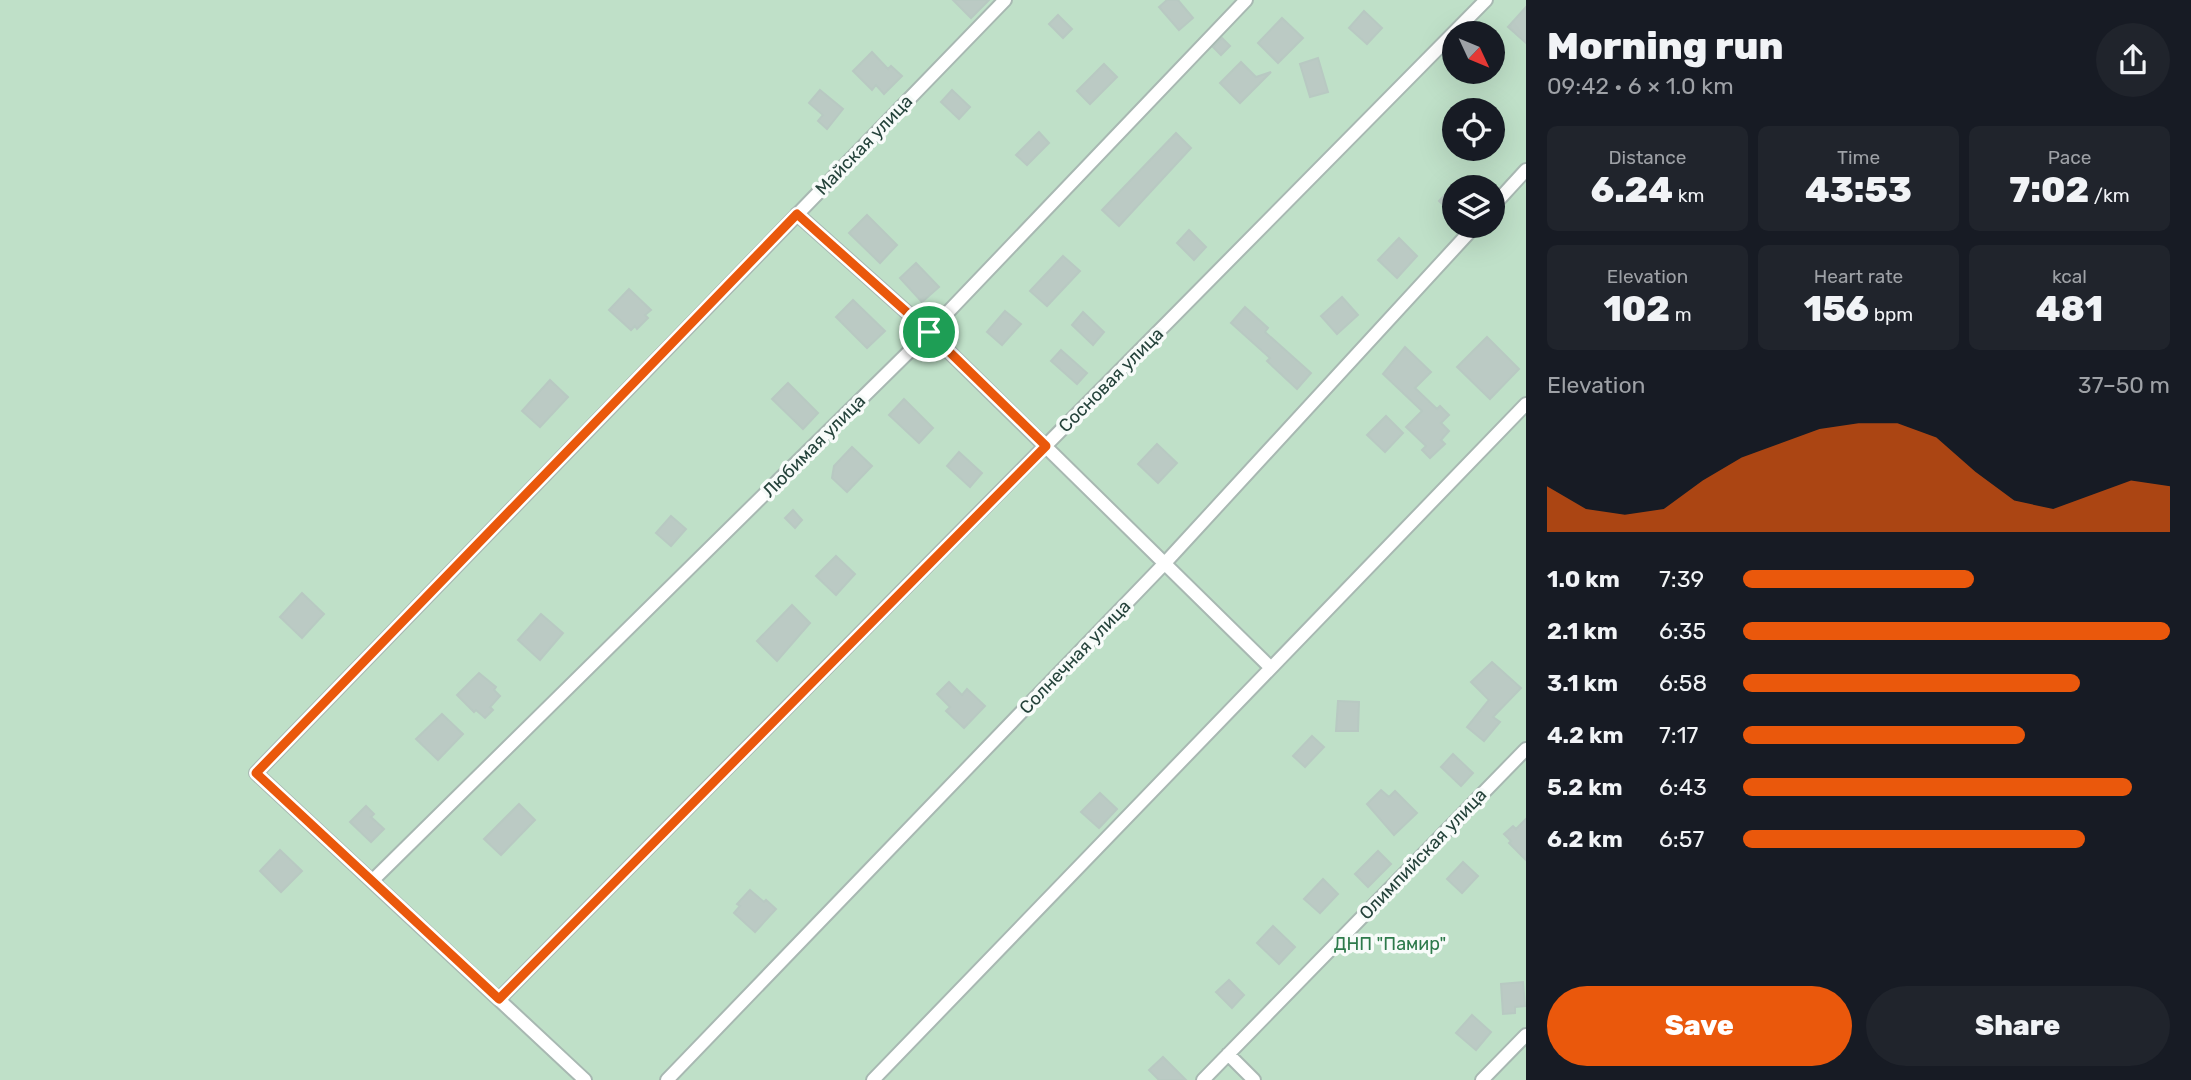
<!DOCTYPE html>
<meta charset="utf-8">
<style>
:root{--surface:#171b24;--page:#20242c;--text:#f1f3f6;--muted:#9ea1a6;--accent:#ea580c}
body{margin:0;font-family:Rubik,sans-serif;background:var(--page);color:var(--text);height:100vh;display:flex;flex-direction:column;font-size:26px;white-space:nowrap}
*{box-sizing:border-box;margin:0}
p{font-size:23px;color:var(--muted)}
.icon{flex:none;width:38px;height:38px;fill:none;stroke:currentColor;stroke-width:2;stroke-linecap:round;stroke-linejoin:round}
.map{position:relative;flex:1;overflow:hidden}
.details{display:flex;flex-direction:column;background:var(--surface);width:665px}
.details>*{flex:none}
.needle{width:46px;rotate:134deg}
.buttons{position:absolute;left:1442px;top:21px;display:grid;gap:14px}
.buttons a{display:grid;place-items:center;width:63px;height:63px;border-radius:50%;background:var(--surface);box-shadow:0 7px 28px #0002;font-size:35px}
.pin{position:absolute;display:grid;place-items:center;width:60px;height:60px;color:#fff;margin:-30px;border:4px solid #fff;border-radius:50%;box-shadow:0 2px 7px #0007}
.round{display:grid;place-items:center;flex:none;width:74px;height:74px;border-radius:37px;background:var(--page)}
.head{display:flex;align-items:center;justify-content:space-between;height:119px;padding:0 21px}
h1{font-size:38px;font-weight:800;line-height:52px}
.stats{display:grid;grid-template-columns:repeat(3,1fr);gap:10px;height:119px;padding:7px 21px}
.stats div{display:grid;align-content:center;border-radius:10px;background:var(--page);text-align:center}
.stats b{font-size:35px;font-weight:800}
.stats small{font-size:19px;font-weight:400}
.stats p{font-size:19px}
.chart{height:196px;padding:14px 21px}
.chart p{display:flex;justify-content:space-between}
.chart svg{width:100%;height:126px;margin-top:7px;fill:var(--accent);opacity:.7}
.action{display:flex;gap:14px;margin-top:auto;padding:14px 21px}
.action a{flex:1;height:80px;border-radius:42px;background:var(--accent);color:#fff;font-size:28px;font-weight:800;line-height:80px;text-align:center}
.action a+a{background:var(--page);color:var(--text)}
ul{padding:0 21px;list-style:none;font-size:23px}
li{display:grid;grid-template-columns:112px 84px 1fr;align-items:center;height:52px}
li i{height:18px;border-radius:9px;background:var(--accent)}
main{display:flex;flex:1;min-height:0}
.map>svg:first-child{display:block}
</style>
<main>
<div class="map">
<svg width="1526" height="1080" viewBox="0 0 1526 1080">
<rect width="100%" height="100%" fill="#e6efeb"/>
<path fill="#bfe0c8" fill-rule="evenodd" d="M0,0H1526V1080H0ZM1454,33H1493V72H1454ZM1454,110H1493V149H1454ZM1454,187H1493V226H1454Z"/>
<path fill="#bbcac4" stroke="#b8c9c2" stroke-width="2" d="M953,0H989L971,18Z
M1167,0H1178L1193,18L1179,30L1159,7Z
M1526,7V43L1508,27Z
M1364,11L1382,28L1367,44L1349,28Z
M1058,15L1072,29L1063,38L1049,24Z
M1282,18L1303,38L1278,63L1258,43Z
M1222,38L1230,46L1221,55L1213,47Z
M872,52L888,69L891,66L902,76L884,94L876,85L872,90L853,71Z
M1318,58L1328,92L1310,97L1300,64Z
M1241,62L1256,77L1271,72L1240,103L1220,83Z
M1104,64L1117,77L1090,104L1077,91Z
M820,90L843,109L827,129L818,121L823,115L809,103Z
M952,90L970,107L959,119L941,102Z
M1039,132L1049,143L1027,165L1016,155Z
M1176,133L1191,148L1119,226L1102,210Z
M1454,185V215L1439,201Z
M867,215L897,245L880,263L849,233Z
M1189,230L1206,247L1194,260L1177,243Z
M1399,238L1417,256L1397,278L1378,260Z
M1063,256L1080,271L1047,306L1030,291Z
M916,263L939,287L922,302L900,278Z
M629,289L651,310L645,315L648,318L637,329L635,326L631,330L609,310Z
M1342,297L1358,315L1337,334L1321,316Z
M853,300L885,331L867,348L836,317Z
M1245,307L1268,328L1265,332L1311,373L1297,389L1267,361L1270,358L1231,323Z
M1005,311L1021,324L1002,345L987,332Z
M1083,312L1104,332L1093,345L1072,325Z
M1487,337L1519,369L1490,399L1457,367Z
M1405,347L1431,372L1415,388L1437,409L1440,406L1449,415L1441,423L1449,431L1441,440L1445,444L1430,458L1422,450L1426,446L1406,427L1422,411L1383,374Z
M1061,350L1087,373L1077,384L1051,361Z
M550,380L568,397L540,427L522,411Z
M788,383L818,413L803,429L772,399Z
M904,399L933,428L919,443L889,415Z
M1386,416L1403,433L1385,452L1367,435Z
M1157,444L1177,463L1158,483L1138,464Z
M852,447L872,466L847,492L832,478L834,466Z
M959,452L982,473L970,487L947,466Z
M793,510L802,520L795,528L785,518Z
M671,516L686,529L671,546L656,533Z
M836,556L855,574L836,595L816,576Z
M302,593L324,614L302,638L280,617Z
M792,605L810,623L777,661L757,641Z
M541,614L563,633L540,660L518,640Z
M1492,662L1521,688L1493,717L1500,722L1484,741L1467,727L1489,700L1471,682Z
M479,673L496,687L494,690L500,696L490,707L493,710L485,718L476,710L474,712L457,695Z
M949,682L962,695L967,689L985,706L964,728L946,711L950,707L937,694Z
M1338,701L1359,702L1358,731H1336Z
M442,714L463,734L438,760L416,739Z
M1312,736L1324,747L1305,767L1293,756Z
M1453,754L1473,773L1461,786L1441,767Z
M1381,790L1389,797L1395,791L1417,813L1394,835L1367,804Z
M1100,793L1117,809L1099,828L1081,812Z
M519,804L535,820L501,855L484,839Z
M366,806L374,814L371,817L384,829L371,842L350,822Z
M1526,819V860L1509,843L1511,841L1504,834L1513,826L1516,829Z
M280,850L302,871L281,892L260,871Z
M1378,851L1391,864L1368,887L1355,874Z
M1463,862L1478,876L1462,893L1447,879Z
M1323,879L1338,894L1320,913L1304,899Z
M750,890L764,902L766,900L776,909L755,932L734,913L740,906L737,904Z
M1273,926L1295,947L1279,964L1257,943Z
M1229,980L1244,995L1232,1008L1216,992Z
M1523,982L1525,1006L1515,1007V1013L1503,1014L1501,984Z
M1472,1015L1491,1032L1476,1050L1456,1033Z
M1163,1057L1186,1080H1159L1149,1070Z"/>
<g fill="none" stroke-linecap="round" stroke-linejoin="round">
<defs>
<path id="street" d="M1493,206L1526,170
M797,214L929,332L1271,668
M372,881L929,332L1246,0
M499,999L1486,0
M1228,1054L1254,1080
M585,1080L256,773L1005,0
M667,1080L1165,563L1475,226
M873,1080L1526,404
M1203,1080L1526,749
M1482,1080L1526,1035"/>
</defs>
<use href="#street" stroke="#a8b8b2" stroke-width="16"/>
<use href="#street" stroke="#fff" stroke-width="12"/>
</g>
<g fill="none" stroke-linecap="round" stroke-linejoin="round">
<defs>
<path id="route" d="M797,214L929,332L1046,446L499,999L256,773Z"/>
</defs>
<use href="#route" stroke="#fff" stroke-width="14"/>
<use href="#route" stroke="#ea580c" stroke-width="9"/>
</g>
<g text-anchor="middle" stroke-width="7" stroke-linejoin="round" paint-order="stroke">
<g font-size="18" fill="#24423a" stroke="#f7fbf9">
<text transform="translate(864 145) rotate(-46)" y="6">Майская улица</text>
<text transform="translate(1111 380) rotate(-45)" y="6">Сосновая улица</text>
<text transform="translate(814 446) rotate(-45)" y="6">Любимая улица</text>
<text transform="translate(1075 657) rotate(-46)" y="6">Солнечная улица</text>
<text transform="translate(1423 854) rotate(-46)" y="6">Олимпийская улица</text>
</g>
<g font-size="18" fill="#2d7a4b" stroke="#f7fbf9">
<text x="1390" y="950">ДНП "Памир"</text>
</g>
</g>
</svg>
<div class="buttons">
<a><svg class="needle" viewBox="-14 -14 28 28"><path d="M0-13l5 13h-10z" fill="#e53935"/><path d="M0 13l5-13h-10z" fill="#9ea1a6"/></svg></a>
<a><svg class="icon" aria-label="locate" viewBox="0 0 24 24"><circle cx="12" cy="12" r="6"/><path d="M12 2v4M12 18v4M2 12h4M18 12h4"/></svg></a>
<a><svg class="icon" aria-label="layers" viewBox="0 0 24 24"><path d="M12 4l9 5-9 5-9-5zM3 14l9 5 9-5"/></svg></a>
</div>
<div class="pin" style="left:929px;top:332px;background:#1e9e55"><svg class="icon" aria-label="arrive" viewBox="0 0 24 24"><path d="M6 21V4h12l-3 4 3 4H6"/></svg></div>
</div>
<section class="details">
<div class="head"><div><h1>Morning run</h1><p>09:42 · 6 × 1.0 km</p></div><a class="round"><svg class="icon" aria-label="share" viewBox="0 0 24 24"><path d="M12 15V3M7 8l5-5 5 5M5 13v7h14v-7"/></svg></a></div>
<div class="stats">
<div><p>Distance</p><b>6.24<small> km</small></b></div>
<div><p>Time</p><b>43:53</b></div>
<div><p>Pace</p><b>7:02<small> /km</small></b></div>
</div>
<div class="stats">
<div><p>Elevation</p><b>102<small> m</small></b></div>
<div><p>Heart rate</p><b>156<small> bpm</small></b></div>
<div><p>kcal</p><b>481</b></div>
</div>
<div class="chart"><p><span>Elevation</span>37–50 m</p>
<svg viewBox="0 0 160 44" preserveAspectRatio="none"><path d="M0 44V28L10 36L20 38L30 36L40 26L50 18L60 13L70 8L80 6L90 6L100 11L110 23L120 33L130 36L140 31L150 26L160 28V44z"/></svg>
</div>
<ul>
<li><b>1.0 km</b>7:39<i style="width:54%"></i></li>
<li><b>2.1 km</b>6:35<i style="width:100%"></i></li>
<li><b>3.1 km</b>6:58<i style="width:79%"></i></li>
<li><b>4.2 km</b>7:17<i style="width:66%"></i></li>
<li><b>5.2 km</b>6:43<i style="width:91%"></i></li>
<li><b>6.2 km</b>6:57<i style="width:80%"></i></li>
</ul>
<div class="action"><a>Save</a><a>Share</a></div>
</section>
</main>
